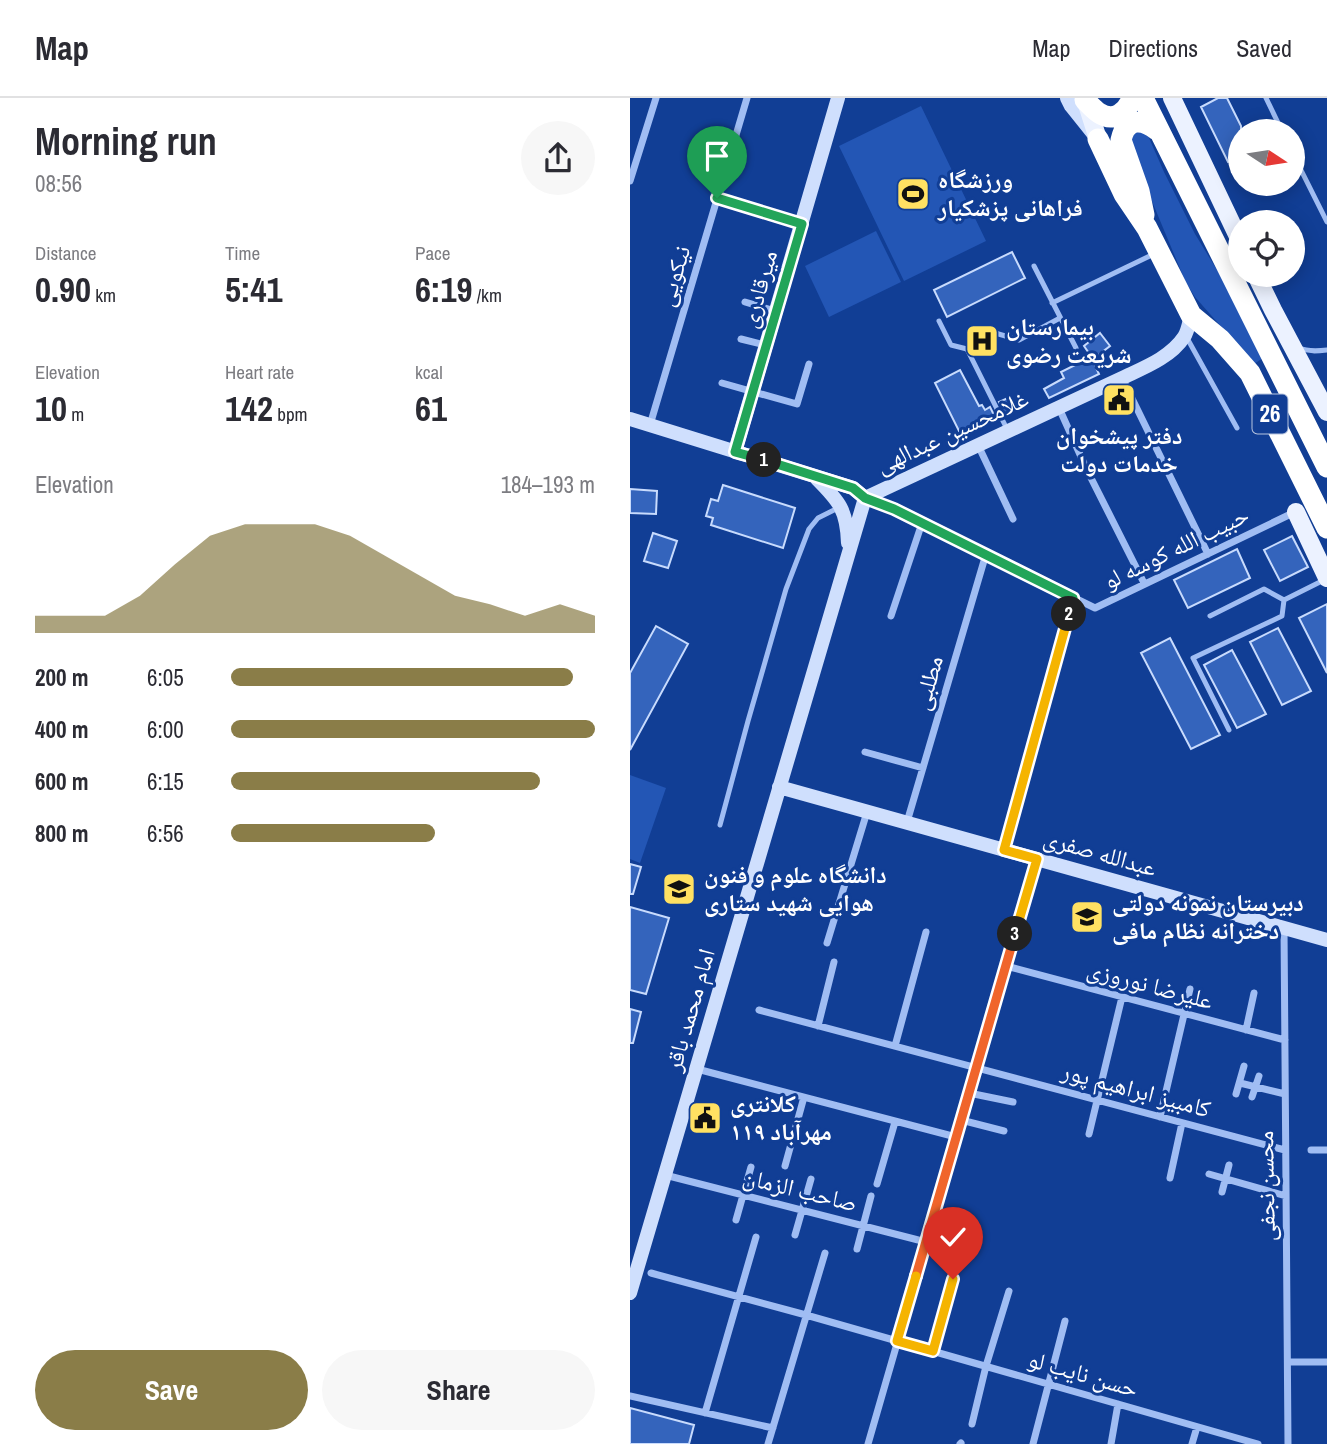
<!DOCTYPE html>
<meta charset="utf-8">
<style>
:root{--surface:#fff;--page:#f7f7f7;--text:#2b2b33;--muted:#7c7c81;--line:#e1e1e2;--accent:#8a7d48}
body{margin:0;font-family:"Archivo Narrow","Noto Naskh Arabic",sans-serif;background:var(--page);color:var(--text);height:100vh;display:flex;flex-direction:column;font-size:26px;white-space:nowrap}
*{box-sizing:border-box;margin:0}
p{font-size:23px;color:var(--muted)}
.icon{flex:none;width:38px;height:38px;fill:none;stroke:currentColor;stroke-width:2;stroke-linecap:round;stroke-linejoin:round}
.map{position:relative;flex:1;overflow:hidden}
.panel{display:flex;flex-direction:column;background:var(--surface);width:630px}
.panel>*{flex:none}
.needle{width:46px;rotate:102deg}
.buttons{position:absolute;left:598px;top:21px;display:grid;gap:14px}
.buttons a{display:grid;place-items:center;width:77px;height:77px;border-radius:50%;background:var(--surface);box-shadow:0 4px 18px #0003;font-size:35px}
.pin{position:absolute;display:grid;place-items:center;width:60px;height:60px;color:#fff;margin:-72px -30px;border-radius:50% 50% 50% 0;rotate:-45deg;box-shadow:0 0 7px #0007}
.pin .icon{rotate:45deg}
.km{position:absolute;width:35px;height:35px;margin:-18px;border-radius:50%;background:#222;color:#fff;font-size:19px;line-height:35px;text-align:center}
.round{display:grid;place-items:center;flex:none;width:74px;height:74px;border-radius:37px;background:var(--page)}
.summary{display:flex;align-items:center;justify-content:space-between;height:119px;padding:0 35px}
h1{font-size:38px;font-weight:700;line-height:52px}
.stats{display:grid;grid-template-columns:repeat(3,1fr);gap:10px;height:119px;padding:7px 35px}
.stats div{display:grid;align-content:center}
.stats b{font-size:35px;font-weight:700}
.stats small{font-size:19px;font-weight:400}
.stats p{font-size:19px}
.chart{height:196px;padding:14px 35px}
.chart p{display:flex;justify-content:space-between}
.chart svg{width:100%;height:126px;margin-top:7px;fill:var(--accent);opacity:.7}
.action{display:flex;gap:14px;margin-top:auto;padding:14px 35px}
.action a{flex:1;height:80px;border-radius:42px;background:var(--accent);color:#fff;font-size:28px;font-weight:700;line-height:80px;text-align:center}
.action a+a{background:var(--page);color:var(--text)}
ul{padding:0 35px;list-style:none;font-size:23px}
li{display:grid;grid-template-columns:112px 84px 1fr;align-items:center;height:52px}
li i{height:18px;border-radius:9px;background:var(--accent)}
header{display:flex;align-items:center;gap:42px;box-sizing:border-box;height:98px;padding:0 35px;background:var(--surface);border-bottom:2px solid var(--line)}
header strong{font-size:33px}
nav{display:flex;gap:38px;margin-inline-start:auto;font-size:24px}
main{display:flex;flex:1;min-height:0}
.map>svg:first-child{display:block}
</style>
<header>
<strong>Map</strong>
<nav><a>Map</a><a>Directions</a><a>Saved</a></nav>
</header>
<main>
<section class="panel">
<div class="summary"><div><h1>Morning run</h1><p>08:56</p></div><a class="round"><svg class="icon" aria-label="share" viewBox="0 0 24 24"><path d="M12 15V3M7 8l5-5 5 5M5 13v7h14v-7"/></svg></a></div>
<div class="stats">
<div><p>Distance</p><b>0.90<small> km</small></b></div>
<div><p>Time</p><b>5:41</b></div>
<div><p>Pace</p><b>6:19<small> /km</small></b></div>
</div>
<div class="stats">
<div><p>Elevation</p><b>10<small> m</small></b></div>
<div><p>Heart rate</p><b>142<small> bpm</small></b></div>
<div><p>kcal</p><b>61</b></div>
</div>
<div class="chart"><p><span>Elevation</span>184–193 m</p>
<svg viewBox="0 0 160 44" preserveAspectRatio="none"><path d="M0 44V38L10 38L20 38L30 31L40 20L50 10L60 6L70 6L80 6L90 10L100 17L110 24L120 31L130 34L140 38L150 34L160 38V44z"/></svg>
</div>
<ul>
<li><b>200 m</b>6:05<i style="width:94%"></i></li>
<li><b>400 m</b>6:00<i style="width:100%"></i></li>
<li><b>600 m</b>6:15<i style="width:85%"></i></li>
<li><b>800 m</b>6:56<i style="width:56%"></i></li>
</ul>
<div class="action"><a>Save</a><a>Share</a></div>
</section>
<div class="map">
<svg width="697" height="1346" viewBox="0 0 697 1346">
<rect width="100%" height="100%" fill="#113e95"/>
<path fill="#2356b5" d="M291,8L356,143L274,183L209,48Z
M516,33L534,74L565,136L595,185L633,260L624,266L565,199L556,185L514,84L498,35Z
M246,133L271,184L199,219L175,168Z
M0,677L36,690L10,765L0,761Z"/>
<path fill="#3464bc" stroke="#c8dbfd" stroke-width="2" d="M588,0H597L611,28V58L598,64L571,9Z
M382,154L395,180L317,219L304,192Z
M470,235L480,248L463,261L454,248Z
M461,259L469,276L419,300L414,291L434,280L431,274Z
M330,272L349,308L352,307L355,312L360,309L365,319L331,337L305,285Z
M380,299L387,312L376,317L369,304Z
M93,387L165,410L153,450L81,427L83,420L76,418L81,401L88,403Z
M0,391L27,393L26,416L0,415Z
M23,435L47,443L38,470L14,463Z
M662,438L678,469L650,483L634,452Z
M607,451L620,480L558,510L544,482Z
M697,506V575L669,520Z
M26,528L58,546L0,652V575Z
M648,530L681,593L652,607L620,544Z
M540,540L590,637L561,651L511,555Z
M602,552L636,616L607,630L574,567Z
M0,766L11,769L3,796H0Z
M0,809L39,820L16,896L0,892Z
M0,911L11,914L3,945H0Z
M0,1310L64,1327L59,1346H0Z"/>
<g fill="none" stroke-linecap="round" stroke-linejoin="round">
<path stroke="#a0bdf3" stroke-width="5" d="M636,0L652,33
M663,56L697,124
M404,168L446,250
M422,205L526,155
M309,223L321,247L337,251L378,333
M557,240L607,330
M669,250C678,254 688,253 697,252
M337,251L365,235L389,242L430,220
M580,518L634,491L654,502L694,482
M599,632L563,560L652,518L654,502
M90,727L118,623L156,491L179,431L188,420L208,410"/>
<path stroke="#a0bdf3" stroke-width="7" d="M0,83L26,0
M87,100L172,126
M115,204L145,213
M111,241L135,247
M492,280L578,456
M92,285L167,306L179,266
M429,310L457,372L514,485
M20,327L117,0
M348,347L383,421
M237,401L264,411L465,510L665,414
M261,518L292,425
M235,654L293,670
M277,724L356,456
M374,752L443,500
M654,830L658,1346
M197,845L237,714
M376,868L655,942
M129,912L655,1052
M188,928L204,864
M616,932L624,895
M265,948L296,834
M67,971L326,1039
M610,985L655,996
M339,995L383,1004
M606,996L614,968
M622,999L629,978
M530,1019L560,891
M331,1022L374,1033
M459,1036L492,899
M681,1052H697
M155,1068L174,999
M579,1076L656,1098
M35,1077L296,1144
M540,1080L552,1025
M247,1086L265,1024
M592,1094L599,1067
M106,1122L121,1069
M165,1137L181,1081
M227,1151L241,1098
M21,1175L176,1217L628,1346
M303,1253L323,1181
M658,1264H697
M0,1298L143,1330
M75,1315L126,1139
M342,1326L356,1268L379,1193
M138,1346L195,1155
M238,1346L407,761
M330,1346L331,1345
M403,1346L435,1223
M481,1346L488,1306
M562,1346L567,1329"/>
<path stroke="#cfdffd" stroke-width="14" d="M437,0L441,8L465,38
M0,321L223,390L235,400
M105,353L208,0
M187,381C209,403 217,412 218,445
M235,400L492,280C513,270 540,260 554,239C558,233 559,225 561,217
M149,689L697,842
M0,1195L235,400"/>
<path stroke="#ecf2ff" stroke-width="18" d="M455,0L468,41
M542,0L611,145
M626,177L643,212L697,314
M666,414L697,480"/>
<path stroke="#fff" stroke-width="21" d="M513,0L697,369
M455,2C459,6 464,12 469,15C484,25 497,14 502,0
M468,41L494,96L517,130L561,217L590,241L620,275L697,430
M514,117L509,93L491,42C496,20 511,20 527,32"/>
</g>
<g fill="none" stroke-linecap="round" stroke-linejoin="round">
<defs>
<path id="split-1" d="M87,100L172,126L105,354L134,362"/>
<path id="split-2" d="M134,362L223,390L235,400L264,411L443,500L439,516"/>
<path id="split-3" d="M385,836L407,761L374,752L439,516"/>
<path id="split-4" d="M286,1178L385,836"/>
<path id="split-5" d="M286,1178L267,1243L303,1253L323,1181"/>
</defs>
<use href="#split-1" stroke="#fff" stroke-width="14"/>
<use href="#split-2" stroke="#fff" stroke-width="14"/>
<use href="#split-3" stroke="#fff" stroke-width="14"/>
<use href="#split-4" stroke="#fff" stroke-width="14"/>
<use href="#split-5" stroke="#fff" stroke-width="14"/>
<use href="#split-1" stroke="#22a559" stroke-width="9"/>
<use href="#split-2" stroke="#22a559" stroke-width="9"/>
<use href="#split-3" stroke="#f5b400" stroke-width="9"/>
<use href="#split-4" stroke="#f0652b" stroke-width="9"/>
<use href="#split-5" stroke="#f5b400" stroke-width="9"/>
</g>
<defs>
<symbol id="stadium-square" viewBox="-11 -11 22 22"><rect x="-9" y="-9" width="18" height="18" rx="4" fill="#ffe162" stroke="#113e95"/><path d="M0-5a6.5 5 0 1 0 0 10a6.5 5 0 1 0 0-10ZM-3.5-1.8h7v3.6h-7Z" fill="#111"/></symbol>
<symbol id="hospital-square" viewBox="-11 -11 22 22"><rect x="-9" y="-9" width="18" height="18" rx="4" fill="#ffe162" stroke="#113e95"/><path d="M-5-5h3v3.5h4V-5h3V5h-3V1.5h-4V5h-3Z" fill="#111"/></symbol>
<symbol id="civic-square" viewBox="-11 -11 22 22"><rect x="-9" y="-9" width="18" height="18" rx="4" fill="#ffe162" stroke="#113e95"/><path d="M-.6-6.5H3V-4.5H.6V-3L4-1V1h2V6H-6V1h2V-1L-.6-3ZM-1.2 2.5V6h2.4V2.5Z" fill="#111"/></symbol>
<symbol id="university-square" viewBox="-11 -11 22 22"><rect x="-9" y="-9" width="18" height="18" rx="4" fill="#ffe162" stroke="#113e95"/><path d="M0-5L7-2L0 1L-7-2ZM-4 1L0 2.5L4 1V4Q0 6-4 4Z" fill="#111"/></symbol>
<symbol id="school-square" viewBox="-11 -11 22 22"><rect x="-9" y="-9" width="18" height="18" rx="4" fill="#ffe162" stroke="#113e95"/><path d="M0-5L7-2L0 1L-7-2ZM-4 1L0 2.5L4 1V4Q0 6-4 4Z" fill="#111"/></symbol>
</defs>
<g fill-rule="evenodd">
<use href="#stadium-square" x="264" y="77" width="38" height="38"/>
<use href="#hospital-square" x="333" y="224" width="38" height="38"/>
<use href="#civic-square" x="470" y="283" width="38" height="38"/>
<use href="#university-square" x="30" y="772" width="38" height="38"/>
<use href="#school-square" x="438" y="800" width="38" height="38"/>
<use href="#civic-square" x="56" y="1001" width="38" height="38"/>
</g>
<g text-anchor="middle" stroke-width="6" stroke-linejoin="round" paint-order="stroke">
<rect fill="#113e95" stroke="#b8c5df" stroke-width="2" x="622.5" y="296.5" width="35" height="39" rx="5"/>
<g font-size="23" font-weight="bold" fill="#fff">
<text x="640" y="324">26</text>
</g>
<g font-size="24" font-weight="bold" fill="#fff" stroke="#113e95" text-anchor="start">
<text x="308" y="90">ورزشگاه<tspan x="308" dy="28">فراهانی پزشکیار</tspan></text>
<text x="376" y="237">بیمارستان<tspan x="376" dy="28">شریعت رضوی</tspan></text>
<text x="489" y="346" text-anchor="middle">دفتر پیشخوان<tspan x="489" dy="28">خدمات دولت</tspan></text>
<text x="74" y="785">دانشگاه علوم و فنون<tspan x="74" dy="28">هوایی شهید ستاری</tspan></text>
<text x="482" y="813">دبیرستان نمونه دولتی<tspan x="482" dy="28">دخترانه نظام مافی</tspan></text>
<text x="100" y="1014">کلانتری<tspan x="100" dy="28">۱۱۹ مهرآباد</tspan></text>
</g>
<g font-size="24" fill="#fff" stroke="#113e95">
<text transform="translate(44 178) rotate(-73)" y="8">نیکویی</text>
<text transform="translate(129 191) rotate(-74)" y="8">میرقادری</text>
<text transform="translate(322 334) rotate(-25)" y="8">غلامحسین عبدالهی</text>
<text transform="translate(546 450) rotate(-26)" y="8">حبیب الله کوسه لو</text>
<text transform="translate(298 585) rotate(-74)" y="8">مطلبی</text>
<text transform="translate(470 755) rotate(16)" y="8">عبدالله صفری</text>
<text transform="translate(520 887) rotate(15)" y="8">علیرضا نوروزی</text>
<text transform="translate(60 912) rotate(-74)" y="8">امام محمد باقر</text>
<text transform="translate(506 992) rotate(15)" y="8">کامبیز ابراهیم پور</text>
<text transform="translate(636 1088) rotate(-91)" y="8">محسن نجفی</text>
<text transform="translate(170 1092) rotate(14)" y="8">صاحب الزمان</text>
<text transform="translate(453 1276) rotate(16)" y="8">حسن نایب لو</text>
</g>
</g>
</svg>
<div class="buttons">
<a><svg class="needle" viewBox="-14 -14 28 28"><path d="M0-13l5 13h-10z" fill="#e53935"/><path d="M0 13l5-13h-10z" fill="#7c7c81"/></svg></a>
<a><svg class="icon" aria-label="locate" viewBox="0 0 24 24"><circle cx="12" cy="12" r="6"/><path d="M12 2v4M12 18v4M2 12h4M18 12h4"/></svg></a>
</div>
<div class="pin" style="left:87px;top:100px;background:#1e9e55"><svg class="icon" aria-label="arrive" viewBox="0 0 24 24"><path d="M6 21V4h12l-3 4 3 4H6"/></svg></div>
<div class="pin" style="left:323px;top:1181px;background:#d93025"><svg class="icon" aria-label="check" viewBox="0 0 24 24"><path d="M5 12l5 5 9-10"/></svg></div>
<b class="km" style="left:134px;top:362px">1</b>
<b class="km" style="left:439px;top:516px">2</b>
<b class="km" style="left:385px;top:836px">3</b>
</div>
</main>
